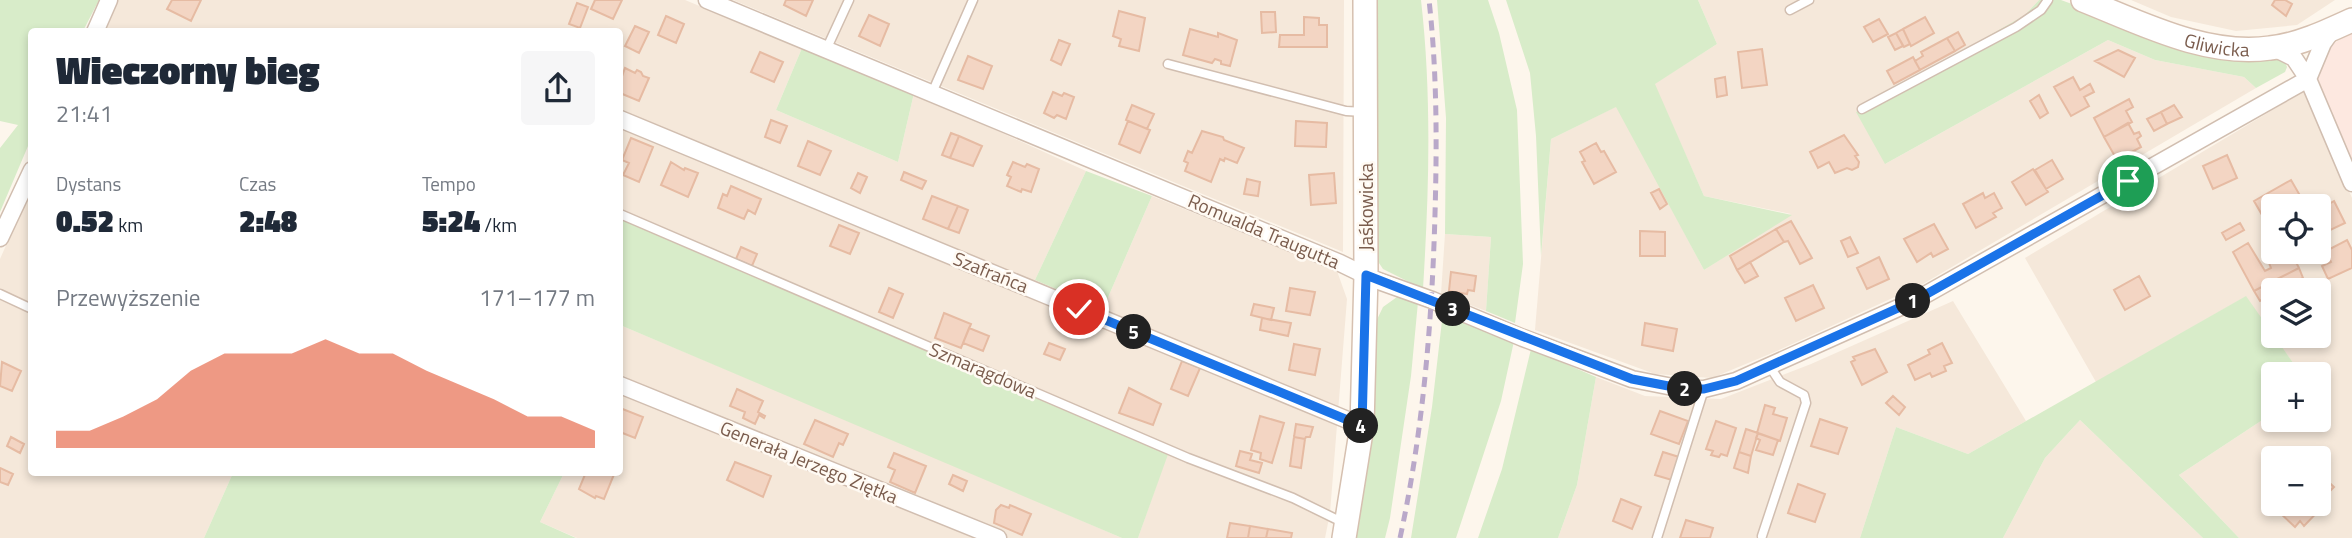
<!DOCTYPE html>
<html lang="pl">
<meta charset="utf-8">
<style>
:root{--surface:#fff;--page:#f6f6f7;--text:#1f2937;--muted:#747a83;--accent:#e76f51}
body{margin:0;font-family:"Titillium Web",sans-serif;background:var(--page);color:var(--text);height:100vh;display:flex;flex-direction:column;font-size:26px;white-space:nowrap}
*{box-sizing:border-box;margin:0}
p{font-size:23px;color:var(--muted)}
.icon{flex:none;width:38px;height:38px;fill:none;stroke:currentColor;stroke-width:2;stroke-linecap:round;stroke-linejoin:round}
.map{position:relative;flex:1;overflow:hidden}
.details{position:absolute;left:28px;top:28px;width:595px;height:448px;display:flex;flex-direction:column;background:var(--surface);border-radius:7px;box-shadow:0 4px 10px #0003}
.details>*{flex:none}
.tools{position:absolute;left:2261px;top:194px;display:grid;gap:14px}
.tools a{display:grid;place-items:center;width:70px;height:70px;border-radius:7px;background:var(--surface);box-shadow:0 4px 10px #0003;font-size:35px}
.pin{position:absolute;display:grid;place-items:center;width:60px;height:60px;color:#fff;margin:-30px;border:4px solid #fff;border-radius:50%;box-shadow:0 2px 7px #0007}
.km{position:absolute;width:35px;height:35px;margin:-18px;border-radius:50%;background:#222;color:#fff;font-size:19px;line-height:35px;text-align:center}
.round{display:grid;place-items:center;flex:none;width:74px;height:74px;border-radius:7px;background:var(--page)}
.summary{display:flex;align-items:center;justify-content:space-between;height:119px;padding:0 28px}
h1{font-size:38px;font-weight:800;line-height:52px}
.metrics{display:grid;grid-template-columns:repeat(3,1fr);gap:10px;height:119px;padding:7px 28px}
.metrics div{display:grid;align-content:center}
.metrics b{font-size:30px;font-weight:800}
.metrics small{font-size:19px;font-weight:400}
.metrics p{font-size:19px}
.chart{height:196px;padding:14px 28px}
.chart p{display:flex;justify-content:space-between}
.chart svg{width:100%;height:126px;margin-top:7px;fill:var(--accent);opacity:.7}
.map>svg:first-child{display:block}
</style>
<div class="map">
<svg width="2352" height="538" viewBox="0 0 2352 538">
<rect width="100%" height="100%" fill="#fdf6ec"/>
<path fill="#f5e8da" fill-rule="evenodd" d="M118,0H685L802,48L776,110L898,162L914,93L1086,171L1035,280L1103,309L1152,196L1337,271L1347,299L1330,513L1325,538H1138L1170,446L620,211V32H103Z
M733,0H1344L1343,252Z
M1698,0H2039L1885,164L2108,40L2155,60L2244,77L2256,88L1923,284L1777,351L1712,378L1655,374L1535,330L1551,139L1617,106L1704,270L1791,214L1704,196L1654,84L1717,44Z
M2131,0H2335L2297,25L2236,31L2171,17Z
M2306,90L2352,198V538H2239L2179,475L2273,413V420H2319V374H2301L2274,336H2319V290H2273V335L2245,297L2096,382L2025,258ZM2273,206H2319V252H2273ZM2273,458H2319V504H2273Z
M31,189L32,472L233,473L204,538H0V259Z
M1445,234L1491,237L1486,311L1441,294Z
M1953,301L2026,421L1968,454L1896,427L1860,538H1558L1577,485L1596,377L1645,396L1721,399L1811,364Z
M620,325L888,437L1122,538H577L540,522L564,473L620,472Z
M2080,420L2203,538H2003L2045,458Z"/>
<path fill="#fde8e0" d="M2352,33V167L2327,112L2317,75L2327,47Z"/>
<path fill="#d8ecc9" d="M0,0H99L83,31L32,32L31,139L0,212V148L18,125L0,121Z
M1371,0H1421C1432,96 1429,192 1423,289L1383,269L1375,257Z
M1437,0H1488L1499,33L1517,110L1523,264L1515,323L1486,311L1491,237L1445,234L1446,118Z
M1506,0H1698L1717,44L1655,84L1704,196L1792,215L1704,270L1616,107L1551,139L1541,256L1536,136L1530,73Z
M2039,0H2061L2164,38L2277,58L2285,62L2287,67L2285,72L2256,88L2244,77L2155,60L2108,40L1885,164L1856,112L2025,15Z
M802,48L914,93L898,162L776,110Z
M1086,171L1152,196L1103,309L1035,280Z
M620,211L1171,446L1138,538H1122L620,325Z
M2246,296L2301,374H2273V413L2179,475L2239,538H2203L2080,420L2045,458L2003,538H1860L1896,427L1968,454Z
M1397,297L1418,302L1411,376L1390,518L1385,538H1352L1372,330L1383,307Z
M1443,312L1514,341L1501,401L1456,538H1411L1432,407Z
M1531,349L1596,377L1577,485L1558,538H1478L1502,469Z
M233,473H564L540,522L576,538H204Z"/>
<path fill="#f3d5c3" stroke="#e6bba3" stroke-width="2" d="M172,0H201L191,21L167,9Z
M595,0H622L613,19L591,9Z
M786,0H813L806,16L784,5Z
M2275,0H2285L2292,4L2286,16L2272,5Z
M577,3L588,7L580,28L569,24Z
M1119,11L1145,18L1139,51L1119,46L1121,39L1113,36Z
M1261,12H1275L1276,32L1262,33Z
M869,15L889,24L880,46L859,36Z
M666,16L684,24L676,43L658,35Z
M1304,17L1319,18V25H1327V47H1279L1280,35H1304Z
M1925,17L1934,33L1911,46L1903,29Z
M1879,19L1888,34L1873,42L1864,27Z
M635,26L649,32L639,53L625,46Z
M1190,29L1218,37V33L1237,40L1230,66L1221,64V61L1215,59L1212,63L1183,55Z
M1903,29L1910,44L1904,47L1896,33Z
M1958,32L1965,45L1955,51L1947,38Z
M1896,33L1903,46L1895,50L1888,37Z
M1947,38L1955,51L1920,70L1915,61L1923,56L1921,52Z
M1059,40L1070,44L1061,65L1051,60Z
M1762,49L1767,85L1742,88L1738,52Z
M2118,50L2135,58L2124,77L2095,61Z
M760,52L783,62L774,82L751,72Z
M968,56L992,66L983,89L958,80Z
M1913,57L1920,70L1894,84L1887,71Z
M625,68L635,73L637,70L641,72L643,76L649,78L639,101L620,93V82Z
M1725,77L1727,95L1717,97L1715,79Z
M2073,77L2080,90L2090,84L2094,92L2084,97L2089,106L2071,116L2054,87Z
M1053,92L1062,96L1064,93L1074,97L1066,119L1057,115L1054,118L1044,113Z
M2039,95L2048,113L2040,118L2030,101Z
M2129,99L2133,107L2126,111L2132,122L2104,137L2094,118Z
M1132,105L1154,114L1147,129L1126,120Z
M2174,105L2182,117L2167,124L2161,112Z
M2161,112L2167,124L2154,131L2147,119Z
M771,120L787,126L780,143L765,137Z
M1128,121L1150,130L1140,153L1119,144Z
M1296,121L1327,123L1326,147L1295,146Z
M2128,123L2134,134L2139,132L2141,136L2137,139L2141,147L2117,160L2104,137Z
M1202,131L1223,137L1224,140L1244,148L1237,163L1225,158L1224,161L1220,159L1211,182L1185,171L1188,163L1184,161L1188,151L1192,153Z
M951,133L959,136L950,158L942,155Z
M1844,135L1858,155L1855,156L1859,162L1858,167L1852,170L1847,168L1835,173L1829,162L1818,168L1810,152Z
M959,136L982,146L973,166L950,158Z
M631,138L653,147L639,182L623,175L629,163L622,160Z
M808,141L831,151L820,175L798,166Z
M1596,143L1601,152L1604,151L1616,172L1594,184L1582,162L1585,161L1580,152Z
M2227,155L2237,178L2213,189L2203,166Z
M2052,160L2063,179L2046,189L2035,170Z
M671,162L684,170L685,168L698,173L688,197L661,185Z
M1013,162L1025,167L1027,164L1039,169L1031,192L1022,189L1021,192L1007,186L1011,177L1007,175Z
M2033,169L2048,192L2026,205L2012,182Z
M904,172L926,181L922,189L901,180Z
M858,173L867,177L860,193L851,188Z
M1334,173L1336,203L1311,205L1309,175Z
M1247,179L1260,182L1258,196L1244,194Z
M2291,180L2302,199L2289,206H2273V215L2265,220L2254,201Z
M731,186L761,199L755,214L748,210L744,219L718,208L723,194L727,196Z
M1659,189L1667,204L1660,209L1651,193Z
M1983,193L1985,198L1994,193L2002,208L1993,213L1996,217L1976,228L1963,204Z
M932,196L958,206L948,229L923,219Z
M2334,201L2345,223L2324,233L2319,222V209Z
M958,206L968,210L959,233L948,229Z
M1791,221L1812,258L1800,264L1788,241L1784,242L1776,229Z
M2240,223L2244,230L2226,240L2222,233Z
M1934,224L1948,249L1933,257L1931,253L1917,262L1904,239Z
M839,225L859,233L850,254L830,246Z
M1776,229L1784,242L1737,270L1730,256Z
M1640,231L1665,232V256H1640Z
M1850,237L1858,253L1848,257L1841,241Z
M2347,240L2352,250V268L2328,279L2322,266L2331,262L2326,251Z
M2248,243L2265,271L2271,268L2269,263L2291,252L2299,268L2254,291L2233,252Z
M741,247L757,254L752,266L736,259Z
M1879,257L1889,279L1867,289L1857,268Z
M1750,262L1758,276L1745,283L1737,270Z
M2299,268L2303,278L2278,290L2273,281Z
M1451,272L1476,276L1474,291L1468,290L1467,294L1449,291Z
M2139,276L2150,296L2125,310L2114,290Z
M2273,281L2278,290H2273V294L2260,301L2254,291Z
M1813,285L1824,308L1796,321L1785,298Z
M889,288L903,294L893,318L879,312Z
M1290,288L1315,292L1310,315L1286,311Z
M1254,304L1274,308L1271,320L1251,315Z
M944,313L971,324L961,348L935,338Z
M1262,318L1291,323L1288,336L1260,330Z
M1645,323L1677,329L1673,351L1642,345Z
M969,328L989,336L983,351L963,343Z
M1049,343L1065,349L1060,360L1044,354Z
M1942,343L1952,363L1944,366L1946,371L1932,377L1930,373L1915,380L1908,365L1930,354L1928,350Z
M1294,344L1320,349L1315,375L1289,370Z
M1875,349L1887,372L1862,385L1851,362L1855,360L1853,357Z
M1182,361L1200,368L1188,396L1171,389Z
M2,362L21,371L12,391L0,386Z
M1129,388L1161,404L1153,425L1119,413Z
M737,389L763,401L758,412L765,416L764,418L759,415L755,424L743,418L745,412L730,406Z
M1893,396L1905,407L1899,415L1886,403Z
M1765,405L1775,408L1773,414L1787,418L1780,441L1757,433Z
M620,408L643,417L635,438L620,432Z
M1660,411L1688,421L1679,444L1651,434Z
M1260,416L1284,423L1272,463L1260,459L1261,453L1251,450Z
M1820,419L1847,428L1838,454L1811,446Z
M815,420L848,434L843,445L839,443L833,457L804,444Z
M1716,421L1736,428L1727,456L1721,454L1719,457L1711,455L1713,451L1706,449Z
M1296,424L1313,427L1310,437H1306L1305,439L1294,437Z
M1746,429L1758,433L1751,456L1739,452Z
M1758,433L1778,440L1773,455L1756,450L1760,440L1756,438Z
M11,437L24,444L20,453L7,446Z
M1294,437L1305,439L1301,468L1290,466Z
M1240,451L1252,454L1250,460L1262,463L1259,473L1236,466Z
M1663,452L1679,457L1672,480L1655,475Z
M1739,452L1751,456L1748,473L1734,468Z
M894,453L926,466L915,493L890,482L895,470L888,467Z
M735,462L771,476L763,497L727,480Z
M0,468L13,474L8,485L0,482Z
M586,472H615L604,499L596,496L595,498L579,489Z
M2319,473L2334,487L2322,499L2326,503L2304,526L2300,521L2295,527L2279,512L2287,504H2319Z
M953,475L967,481L963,491L949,484Z
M1798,484L1825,494L1815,522L1788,513Z
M1621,499L1641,507L1632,529L1613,521Z
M1001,505L1009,508L1010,505L1031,514L1022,535L994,523L996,510Z
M1686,520L1713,528L1710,538H1680Z
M1230,523L1250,526L1248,538H1227Z
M1250,526L1268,529L1266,538H1248Z
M1268,529L1292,533L1291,538H1266Z"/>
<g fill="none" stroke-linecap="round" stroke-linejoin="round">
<defs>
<path id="lane" d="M1790,10L1809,0
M826,50L849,0
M1168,64L1346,111L1365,112
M932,93L973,0
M1862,109L2016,27L2041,10L2048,0
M620,214L1188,458L1293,498L1344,523
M0,294L32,309
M1762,536L1806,403L1804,395L1780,382L1770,367
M1657,538L1704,389"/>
<path id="street" d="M707,0L1340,263L1373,279L1432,300L1523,338L1632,379L1683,389H1704L1736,381L1916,300L2308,79
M95,32L109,0
M2274,48L2294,58L2308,79L2352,183
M2308,79L2323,43L2333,29
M620,119L1362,426
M0,238L32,170
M620,385L998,538"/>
<g id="secondary">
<path id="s1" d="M2083,0C2141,23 2206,57 2270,48C2298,45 2326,32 2352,20"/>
<path d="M1344,538L1362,426L1366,275L1365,0"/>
</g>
</defs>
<use href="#lane" stroke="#d1beb0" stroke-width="11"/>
<use href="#street" stroke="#d1beb0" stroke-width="19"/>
<use href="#secondary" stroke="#d6c0b0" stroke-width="26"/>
<use href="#lane" stroke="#fff" stroke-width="8"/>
<use href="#street" stroke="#fff" stroke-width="16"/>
<use href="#secondary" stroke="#fff" stroke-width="23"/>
<path stroke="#b9a8c9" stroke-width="5" stroke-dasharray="10 7" stroke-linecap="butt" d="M1400,538C1423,432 1432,322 1435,214C1437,143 1437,71 1429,0"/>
</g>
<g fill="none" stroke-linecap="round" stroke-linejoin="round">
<defs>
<path id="route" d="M1079,309L1362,426L1366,275L1632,379L1684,389H1704L1736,381L1916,300L2128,181"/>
</defs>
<use href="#route" stroke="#fff" stroke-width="14"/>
<use href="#route" stroke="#1a73e8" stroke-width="9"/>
</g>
<g text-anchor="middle" stroke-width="5" stroke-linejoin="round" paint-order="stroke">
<g font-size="19" fill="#7a5c4d" stroke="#fffaf3">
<text dy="7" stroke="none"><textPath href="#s1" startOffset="142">Gliwicka</textPath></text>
<text transform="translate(1366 207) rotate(-90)" y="7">Jaśkowicka</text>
<text transform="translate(1264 231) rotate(23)" y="7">Romualda Traugutta</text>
<text transform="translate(991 272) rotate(22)" y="7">Szafrańca</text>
<text transform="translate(983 370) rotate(23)" y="7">Szmaragdowa</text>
<text transform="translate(809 462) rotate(22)" y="7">Generała Jerzego Ziętka</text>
</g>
</g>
</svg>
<div class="tools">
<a><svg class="icon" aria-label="locate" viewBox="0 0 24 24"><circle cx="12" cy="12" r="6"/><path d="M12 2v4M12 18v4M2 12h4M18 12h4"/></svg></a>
<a><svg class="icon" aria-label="layers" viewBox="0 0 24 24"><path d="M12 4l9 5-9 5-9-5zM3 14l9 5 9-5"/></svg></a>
<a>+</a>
<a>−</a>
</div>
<div class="pin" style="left:2128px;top:181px;background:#1e9e55"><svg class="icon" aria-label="arrive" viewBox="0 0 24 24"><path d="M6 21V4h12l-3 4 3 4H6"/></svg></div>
<div class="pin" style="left:1079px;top:309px;background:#d93025"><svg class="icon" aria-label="check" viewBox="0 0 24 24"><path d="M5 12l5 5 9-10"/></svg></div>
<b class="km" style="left:1913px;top:301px">1</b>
<b class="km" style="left:1685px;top:389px">2</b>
<b class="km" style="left:1453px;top:309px">3</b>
<b class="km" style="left:1361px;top:426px">4</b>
<b class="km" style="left:1134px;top:332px">5</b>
<section class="details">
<div class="summary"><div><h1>Wieczorny bieg</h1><p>21:41</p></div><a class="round"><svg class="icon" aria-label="share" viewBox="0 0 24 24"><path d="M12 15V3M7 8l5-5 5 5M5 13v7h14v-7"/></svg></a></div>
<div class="metrics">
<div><p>Dystans</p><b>0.52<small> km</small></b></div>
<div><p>Czas</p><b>2:48</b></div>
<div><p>Tempo</p><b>5:24<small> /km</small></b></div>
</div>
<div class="chart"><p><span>Przewyższenie</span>171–177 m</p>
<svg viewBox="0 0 160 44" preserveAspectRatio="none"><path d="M0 44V38L10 38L20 33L30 27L40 17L50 11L60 11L70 11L80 6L90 11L100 11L110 17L120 22L130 27L140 33L150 33L160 38V44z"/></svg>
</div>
</section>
</div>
